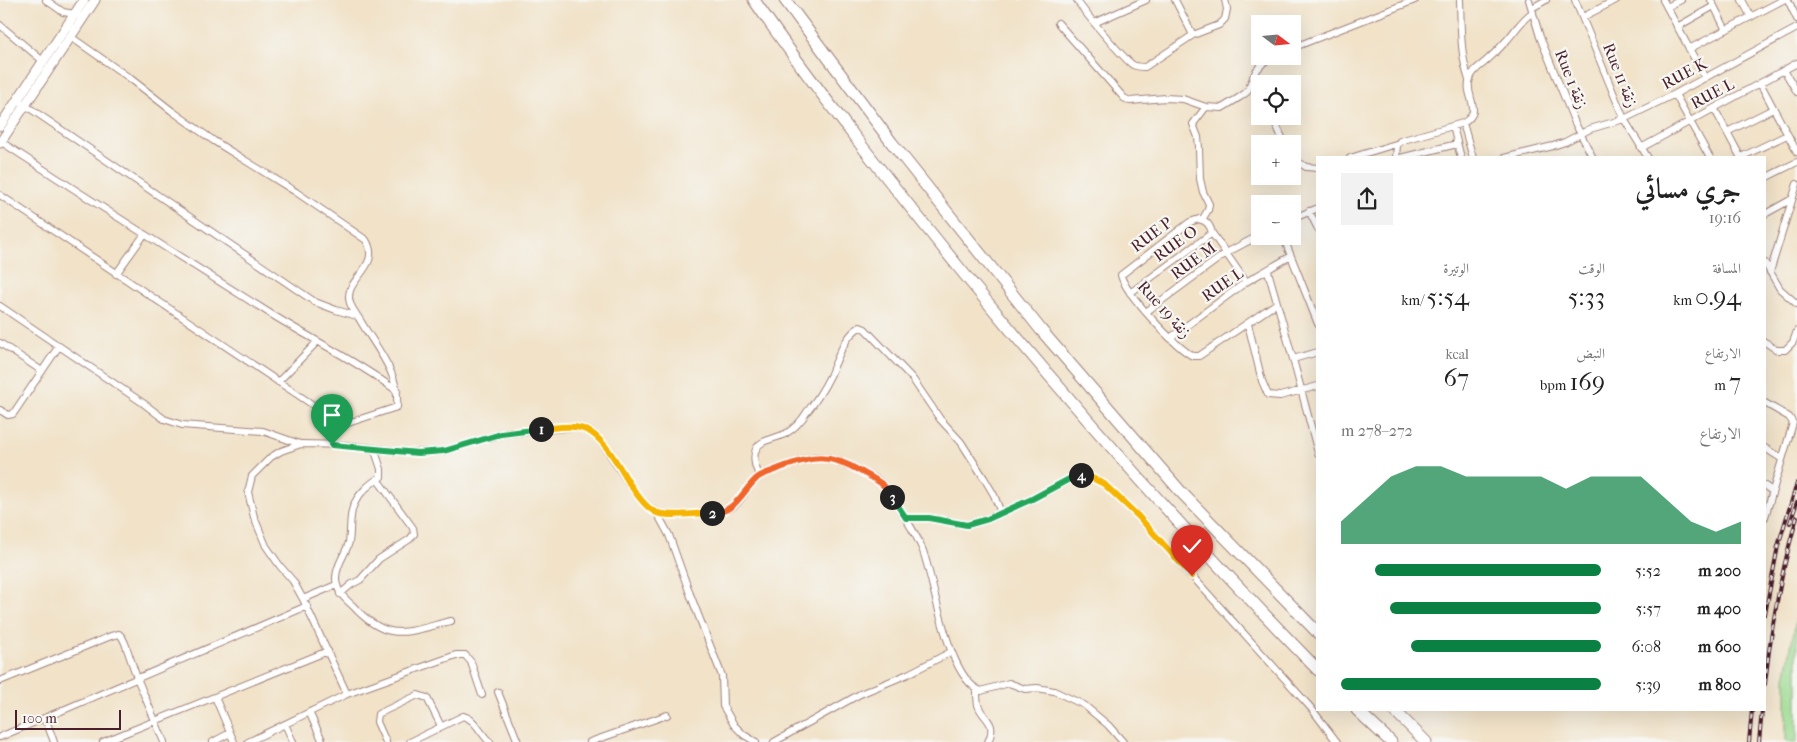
<!DOCTYPE html>
<html lang="ar">
<meta charset="utf-8">
<style>
:root{--surface:#fff;--page:#f2f2f2;--text:#222;--muted:#767676;--accent:#0b8043}
body{margin:0;font-family:"IM FELL French Canon",Amiri,serif;background:var(--page);color:var(--text);direction:rtl;height:100vh;display:flex;flex-direction:column;font-size:19px;white-space:nowrap}
*{box-sizing:border-box;margin:0}
p{font-size:16px;color:var(--muted)}
.icon{flex:none;width:28px;height:28px;fill:none;stroke:currentColor;stroke-width:2;stroke-linecap:round;stroke-linejoin:round}
.map{position:relative;flex:1;overflow:hidden;direction:ltr}
.sheet{position:absolute;left:1316px;top:156px;width:450px;height:555px;display:flex;flex-direction:column;background:var(--surface);border-radius:0px;box-shadow:0 5px 20px #0002;direction:rtl}
.sheet>*{flex:none}
.needle{width:32px;rotate:106deg}
.buttons{position:absolute;left:1251px;top:15px;display:grid;gap:10px}
.buttons a{display:grid;place-items:center;width:50px;height:50px;border-radius:0px;background:var(--surface);box-shadow:0 5px 20px #0002;font-size:25px}
.scale{position:absolute;left:15px;bottom:12px;width:106px;box-sizing:border-box;padding-left:5px;border:2px solid #4a1f2b;border-top:0;font-size:14px;line-height:18px;white-space:nowrap;color:#4a1f2b;-webkit-text-stroke:4px #f6f6f2;paint-order:stroke}
.pin{position:absolute;display:grid;place-items:center;width:42px;height:42px;color:#fff;margin:-51px -21px;border-radius:50% 50% 50% 0;rotate:-45deg;box-shadow:0 0 5px #0007}
.pin .icon{rotate:45deg}
.km{position:absolute;width:25px;height:25px;margin:-12px;border-radius:50%;background:#222;color:#fff;font-size:14px;line-height:25px;text-align:center}
.round{display:grid;place-items:center;flex:none;width:52px;height:52px;border-radius:0px;background:var(--page)}
.head{display:flex;align-items:center;justify-content:space-between;height:85px;padding:0 25px}
h1{font-size:28px;font-weight:600;line-height:38px}
.metrics{display:grid;grid-template-columns:repeat(3,1fr);gap:8px;height:85px;padding:5px 25px}
.metrics div{display:grid;align-content:center}
.metrics b{font-size:25px;font-weight:600}
.metrics small{font-size:14px;font-weight:400}
.metrics p{font-size:14px}
.chart{height:140px;padding:10px 25px}
.chart p{display:flex;justify-content:space-between}
.chart svg{width:100%;height:90px;margin-top:5px;fill:var(--accent);opacity:.7}
ul{padding:0 25px;list-style:none;font-size:16px}
li{display:grid;grid-template-columns:80px 60px 1fr;align-items:center;height:38px}
li i{height:12px;border-radius:6px;background:var(--accent)}
.map>svg:first-child{display:block}
</style>
<div class="map">
<svg width="1797" height="742" viewBox="0 0 1797 742">
<rect width="100%" height="100%" fill="#f6f6f2"/>
<filter id="ink" filterUnits="userSpaceOnUse"><feTurbulence type="fractalNoise" baseFrequency=".02" numOctaves="2"/><feDisplacementMap in="SourceGraphic" scale="10" xChannelSelector="R" yChannelSelector="G"/><feConvolveMatrix kernelMatrix="1 2 1 2 8 2 1 2 1" color-interpolation-filters="sRGB"/></filter>
<filter id="wash" filterUnits="userSpaceOnUse"><feTurbulence type="fractalNoise" baseFrequency=".0096" numOctaves="4" result="noise"/><feDisplacementMap in="SourceGraphic" scale="20" xChannelSelector="R" yChannelSelector="G"/><feGaussianBlur stdDeviation="1.12" result="paint"/><feColorMatrix in="noise" values="0 0 0 0 0 0 0 0 0 0 0 0 0 0 0 0 0 1.4 0 .05"/><feComposite in="paint" operator="in"/></filter>
<g filter="url(#wash)">
<rect width="100%" height="100%" fill="#f1e2c8"/>
<path fill="#9bda90" stroke="#727c5e" d="M1797,614V742H1786V674Z"/>
</g>
<g filter="url(#ink)">
<g fill="none" stroke-linecap="round" stroke-linejoin="round">
<defs>
<path id="street" d="M46,0L63,12L75,14L83,18
M1077,0C1081,9 1125,60 1133,65C1137,67 1141,67 1145,67L1193,35L1219,25L1225,19L1227,9L1225,0
M1175,0L1193,35
M1460,0C1461,27 1460,54 1469,80
M1529,0L1540,37L1575,123L1593,158
M1575,0L1624,119L1648,158
M1663,0L1705,78
M1711,0L1726,30
M1742,0L1751,17
M1788,0L1797,19
M1667,7L1681,0
M1532,8L1546,0
M1583,17L1616,0
M1058,23L1124,98L1130,101L1166,98L1183,99L1206,107
M1094,23L1146,0
M0,25L43,61
M1677,27L1714,6
M1292,48L1415,0
M1689,49L1783,0
M1784,70L1797,92
M1253,77L1260,92
M1760,83L1797,152
M1675,94L1710,158
M22,103L315,302L336,310L357,316
M1714,108L1741,158
M1272,116L1285,144
M1463,123L1473,158
M1453,126L1461,158
M1727,132L1773,109
M0,141C90,200 180,257 271,314C313,340 357,361 397,391
M1641,148L1797,63
M1741,157L1787,135
M1292,158L1306,167L1318,168
M1350,158L1399,143
M1396,158L1397,145L1400,141L1463,123C1485,111 1463,95 1470,79C1472,71 1479,67 1485,62C1493,55 1500,48 1507,40C1516,30 1522,19 1533,12
M1400,158L1457,144
M1504,158L1553,146L1565,142L1590,129L1624,119L1675,94L1797,28
M1765,178L1797,162
M0,195L334,419L348,423L397,407C400,373 376,348 360,320C357,315 352,309 350,303C342,279 383,268 366,240L296,192L214,141L172,111L131,79L71,37
M1309,211L1318,229
M1765,214L1792,199
M1292,219L1318,208
M1202,220L1208,210L1209,204L1203,192L1200,179L1199,148L1198,137L1193,124L1206,107L1222,108L1240,97L1247,92L1256,71L1263,63L1272,56
M1283,236L1318,324
M1765,263L1780,289L1797,304
M1268,271L1293,359L1318,453
M1770,272L1797,184
M116,274L144,235
M1246,282L1212,233C1210,225 1207,221 1199,219L1190,222L1121,275C1124,292 1177,349 1193,356H1199L1205,352L1277,303
M1130,293L1212,233
M0,306L143,403L164,419L182,425L263,431L300,444
M1146,312L1226,253L1260,235
M1248,324L1262,381L1268,395L1280,396L1318,386
M1170,338L1246,282L1291,256
M1765,342L1777,350H1785L1793,342L1797,331
M0,343L42,371
M1293,359L1318,352
M278,382L317,342
M1765,403L1789,417L1793,423L1765,517
M0,410L8,415L13,414L59,346
M374,448L381,469V477C370,483 357,495 353,507C349,518 351,531 349,542C346,554 336,564 336,578C336,591 344,598 353,606C388,644 406,632 451,621
M1765,448L1782,459
M760,476C754,467 750,449 763,442C770,439 778,437 785,434C794,429 802,420 807,412C816,401 824,388 830,376C837,360 844,336 860,327L865,329L912,378L940,419L961,442L984,478L994,495L1001,513
M1765,486L1772,491
M657,513L669,535L690,594L722,676L723,706L734,725L744,735L756,742
M906,518H929L967,525L988,519L1032,499L1077,475L1088,476L1104,484L1138,516L1311,708L1337,742
M340,594L352,584L360,580L379,559L410,539L414,534L413,528L377,479
M303,599L336,585
M0,681L111,636L119,634L122,637L125,643L137,678L164,742
M977,689C977,694 977,700 978,705C983,720 998,721 988,742
M498,692L518,742
M347,694L303,599L293,581L280,566L266,546L254,517L248,492L252,476L271,457L281,451L301,444L346,445L406,452H430L444,451L501,434L574,427C577,428 582,428 585,429C594,432 600,440 605,447C618,465 639,507 661,514C677,515 715,515 728,509C741,504 747,487 756,479C763,473 772,471 780,468C818,454 826,453 862,472C868,475 874,477 879,481C888,487 891,496 897,505C906,520 917,534 923,551C935,584 947,678 981,691L1009,683L1025,689L1037,688L1054,691L1084,705L1108,725L1123,742
M215,697L234,742
M309,712L323,742
M45,718L54,742
M285,724L293,742
M0,737L307,606
M103,742L328,651
M213,742L230,733
M248,742L347,694L456,655H465L471,662L482,695
M386,742L377,722L378,714L418,695L427,698L441,726
M410,742L463,716C476,719 480,734 490,742
M590,742L667,715
M774,742L860,694L908,674L951,652"/>
<path id="secondary" d="M0,126L84,0
M0,143L95,0"/>
<path id="highway" d="M754,0C818,93 889,181 960,269C1074,408 1192,541 1318,670
M785,0L892,143L1041,330L1181,492L1318,633
M1357,710L1391,742
M1394,710L1426,742"/>
</defs>
<use href="#street" stroke="#9e807a" stroke-width="8"/>
<use href="#secondary" stroke="#9e807a" stroke-width="11"/>
<use href="#highway" stroke="#9e807a" stroke-width="13"/>
<use href="#street" stroke="#fff" stroke-width="6"/>
<use href="#secondary" stroke="#fff" stroke-width="9"/>
<use href="#highway" stroke="#fff" stroke-width="11"/>
<defs>
<path id="rail" d="M1790,523L1797,502
M1765,614L1778,546L1797,483
M1765,684C1771,628 1781,571 1797,517
M1749,742L1752,710
M1759,742L1762,710"/>
</defs>
<use href="#rail" stroke="#4a1f2b" stroke-width="4"/>
<use href="#rail" stroke="#f6f6f2" stroke-width="2" stroke-dasharray="5.5" stroke-linecap="butt"/>
</g>
</g>
<g fill="none" stroke-linecap="round" stroke-linejoin="round" filter="url(#ink)">
<defs>
<path id="split-1" d="M332,445L418,453L444,451L501,434L541,429"/>
<path id="split-2" d="M541,429C555,428 573,424 586,430C603,436 620,468 629,483C636,493 644,506 655,512C666,518 698,513 712,513"/>
<path id="split-3" d="M712,513C735,513 742,492 756,479C762,473 772,472 780,468C812,456 829,453 860,471C873,478 885,483 892,497"/>
<path id="split-4" d="M892,497L906,518H929L967,525L988,519L1032,499L1073,477L1081,475"/>
<path id="split-5" d="M1081,475L1088,476L1104,484L1138,516L1192,576"/>
</defs>
<use href="#split-1" stroke="#fff" stroke-width="10"/>
<use href="#split-2" stroke="#fff" stroke-width="10"/>
<use href="#split-3" stroke="#fff" stroke-width="10"/>
<use href="#split-4" stroke="#fff" stroke-width="10"/>
<use href="#split-5" stroke="#fff" stroke-width="10"/>
<use href="#split-1" stroke="#22a559" stroke-width="6"/>
<use href="#split-2" stroke="#f5b400" stroke-width="6"/>
<use href="#split-3" stroke="#f0652b" stroke-width="6"/>
<use href="#split-4" stroke="#22a559" stroke-width="6"/>
<use href="#split-5" stroke="#f5b400" stroke-width="6"/>
</g>
<g text-anchor="middle" stroke-width="4.5" stroke-linejoin="round" paint-order="stroke">
<g font-size="16" fill="#4a1f2b" stroke="#f6f6f2">
<text transform="translate(1684 73) rotate(-28)" y="6">RUE K</text>
<text transform="translate(1621 75) rotate(68)" y="6">Rue 11 زنقة</text>
<text transform="translate(1572 79) rotate(68)" y="6">Rue 1 زنقة</text>
<text transform="translate(1712 93) rotate(-28)" y="6">RUE L</text>
<text transform="translate(1151 234) rotate(-37)" y="6">RUE P</text>
<text transform="translate(1175 243) rotate(-36)" y="6">RUE O</text>
<text transform="translate(1193 260) rotate(-36)" y="6">RUE M</text>
<text transform="translate(1222 284) rotate(-35)" y="6">RUE L</text>
<text transform="translate(1165 309) rotate(48)" y="6">Rue 19 زنقة</text>
</g>
</g>
</svg>
<div class="buttons">
<a><svg class="needle" viewBox="-14 -14 28 28"><path d="M0-13l5 13h-10z" fill="#e53935"/><path d="M0 13l5-13h-10z" fill="#767676"/></svg></a>
<a><svg class="icon" aria-label="locate" viewBox="0 0 24 24"><circle cx="12" cy="12" r="6"/><path d="M12 2v4M12 18v4M2 12h4M18 12h4"/></svg></a>
<a>+</a>
<a>−</a>
</div>
<div class="scale">100 m</div>
<div class="pin" style="left:332px;top:445px;background:#1e9e55"><svg class="icon" aria-label="arrive" viewBox="0 0 24 24"><path d="M6 21V4h12l-3 4 3 4H6"/></svg></div>
<div class="pin" style="left:1192px;top:576px;background:#d93025"><svg class="icon" aria-label="check" viewBox="0 0 24 24"><path d="M5 12l5 5 9-10"/></svg></div>
<b class="km" style="left:541px;top:429px">1</b>
<b class="km" style="left:712px;top:513px">2</b>
<b class="km" style="left:892px;top:497px">3</b>
<b class="km" style="left:1081px;top:475px">4</b>
<section class="sheet">
<div class="head"><div><h1>جري مسائي</h1><p>19:16</p></div><a class="round"><svg class="icon" aria-label="share" viewBox="0 0 24 24"><path d="M12 15V3M7 8l5-5 5 5M5 13v7h14v-7"/></svg></a></div>
<div class="metrics">
<div><p>المسافة</p><b>0.94<small> km</small></b></div>
<div><p>الوقت</p><b>5:33</b></div>
<div><p>الوتيرة</p><b>5:54<small> /km</small></b></div>
</div>
<div class="metrics">
<div><p>الارتفاع</p><b>7<small> m</small></b></div>
<div><p>النبض</p><b>169<small> bpm</small></b></div>
<div><p>kcal</p><b>67</b></div>
</div>
<div class="chart"><p><span>الارتفاع</span>272–278 m</p>
<svg viewBox="0 0 160 44" preserveAspectRatio="none"><path d="M0 44V33L10 22L20 11L30 6L40 6L50 11L60 11L70 11L80 11L90 17L100 11L110 11L120 11L130 22L140 33L150 38L160 33V44z"/></svg>
</div>
<ul>
<li><b>200 m</b>5:52<i style="width:87%"></i></li>
<li><b>400 m</b>5:57<i style="width:81%"></i></li>
<li><b>600 m</b>6:08<i style="width:73%"></i></li>
<li><b>800 m</b>5:39<i style="width:100%"></i></li>
</ul>
</section>
</div>
